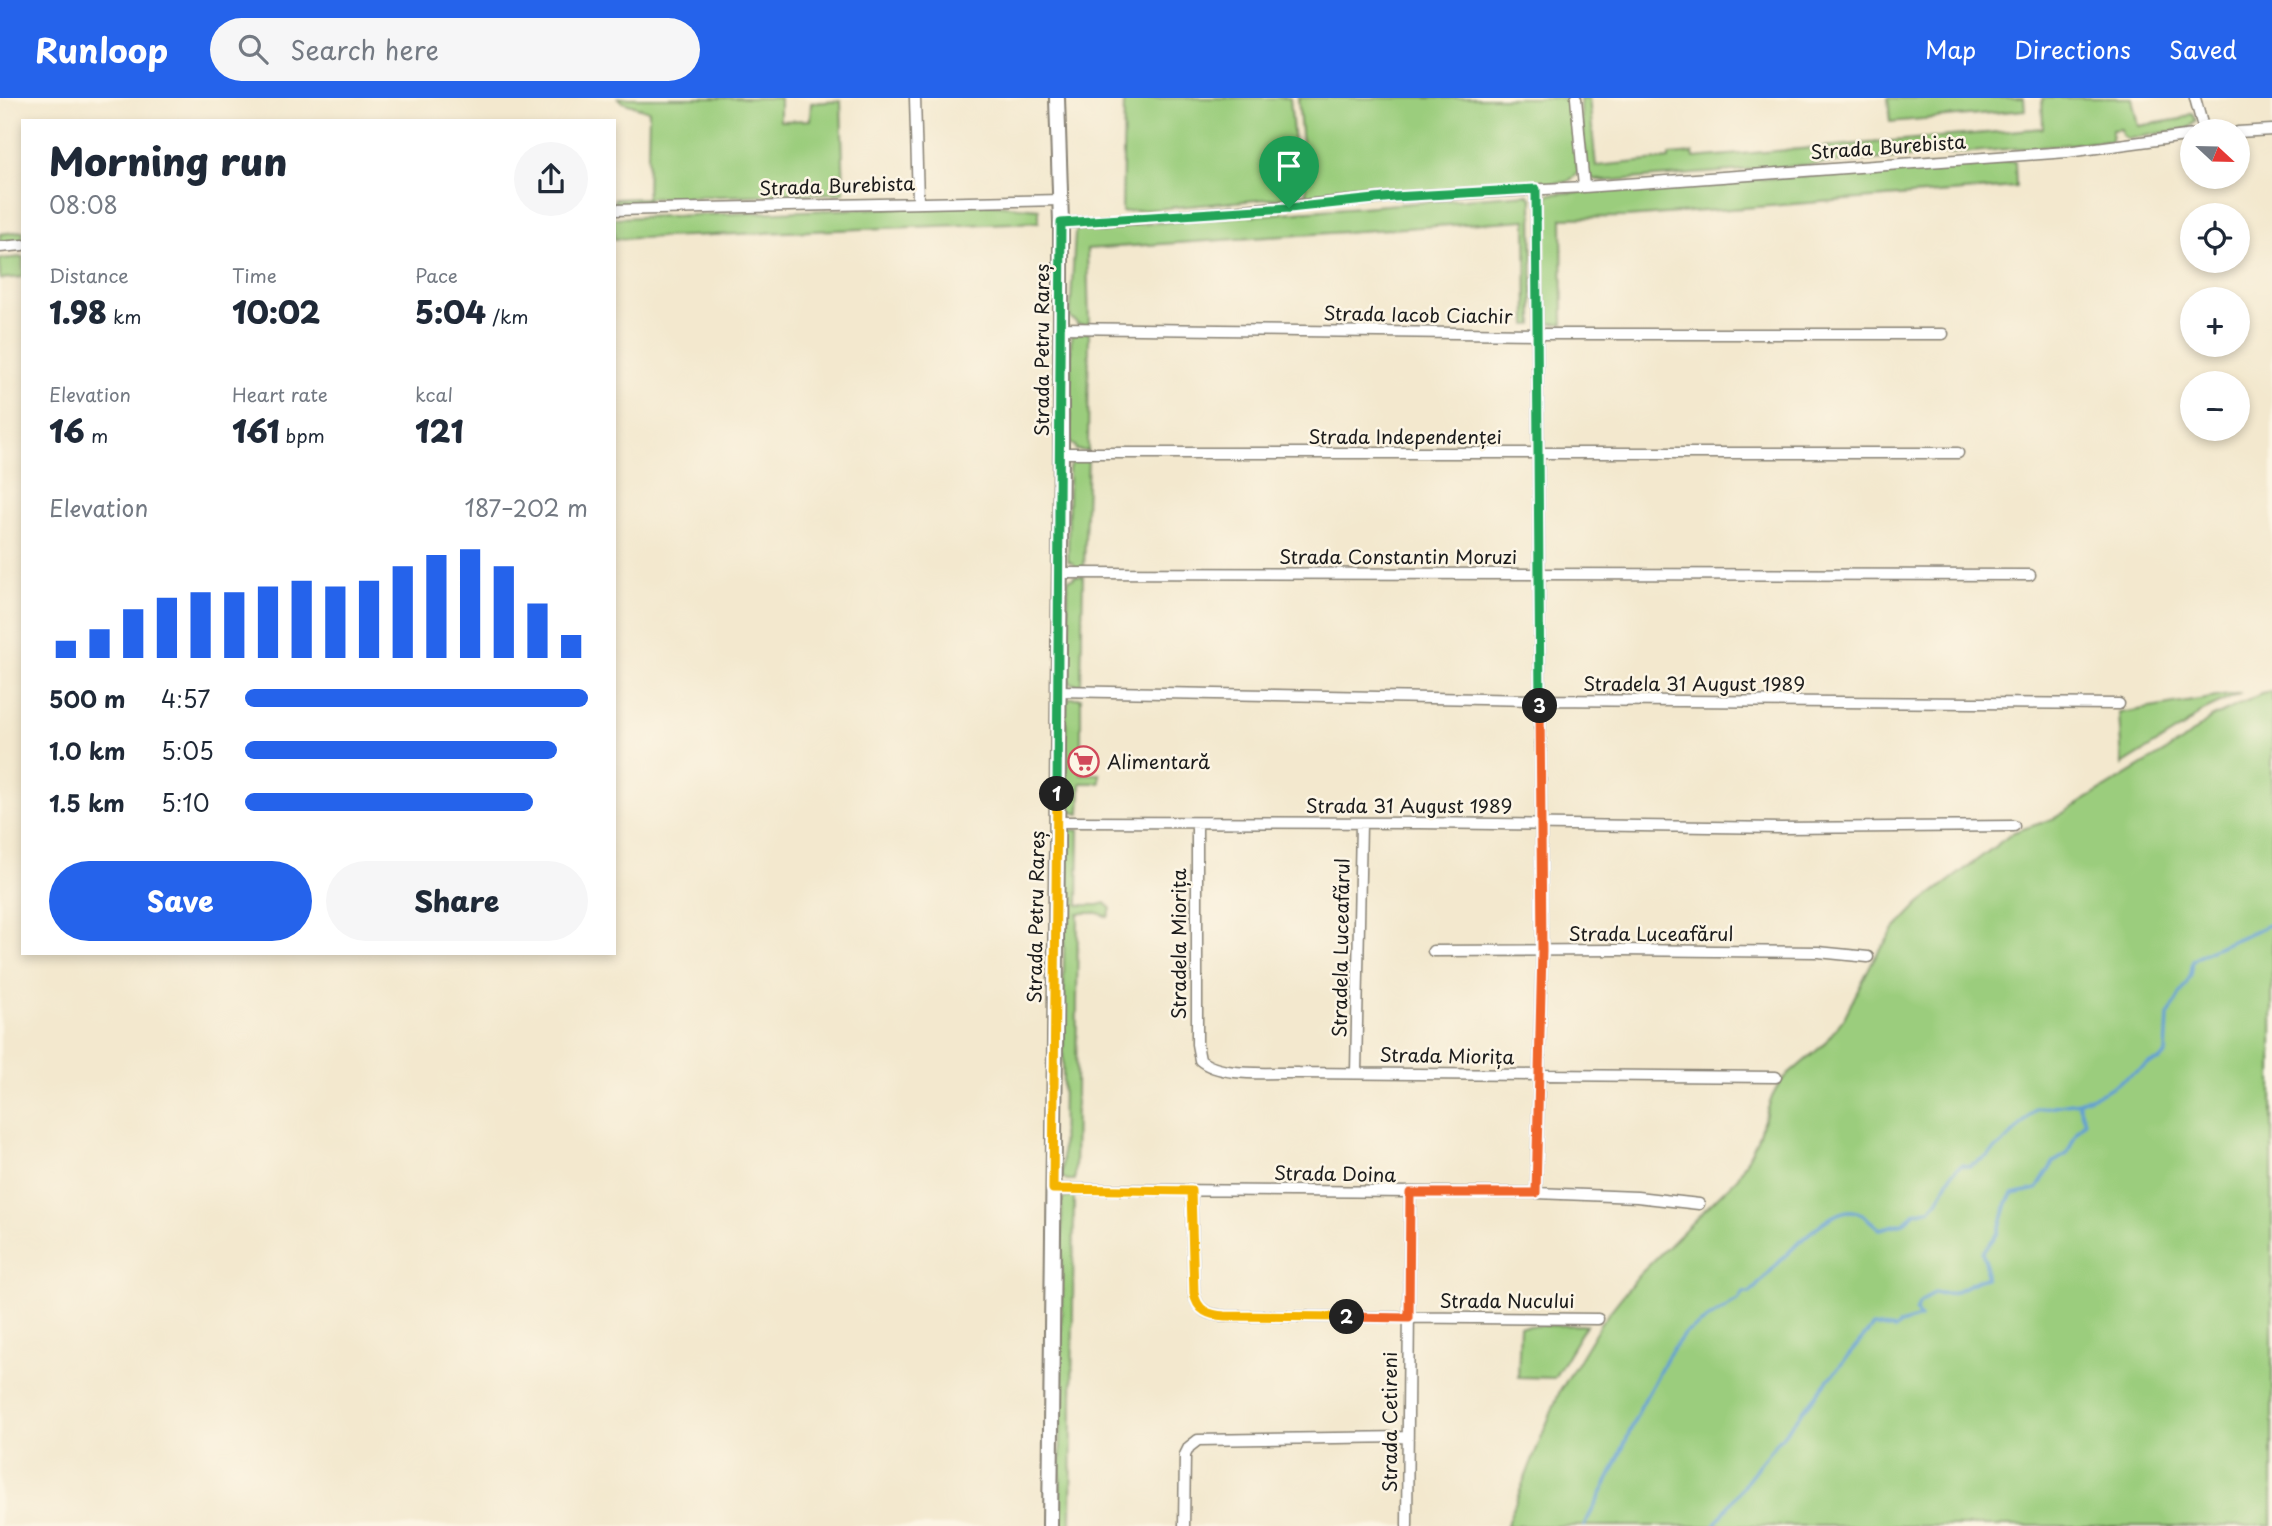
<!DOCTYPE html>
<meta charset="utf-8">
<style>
:root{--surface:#fff;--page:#f6f6f7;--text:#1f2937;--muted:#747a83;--accent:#2563eb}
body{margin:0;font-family:"Playpen Sans",sans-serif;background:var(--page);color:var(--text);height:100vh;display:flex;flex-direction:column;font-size:26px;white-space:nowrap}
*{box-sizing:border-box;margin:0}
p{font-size:23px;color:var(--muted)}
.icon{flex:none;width:38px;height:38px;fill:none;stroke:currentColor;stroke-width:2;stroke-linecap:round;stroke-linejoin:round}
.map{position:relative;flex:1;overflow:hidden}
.side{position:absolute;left:21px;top:21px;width:595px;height:836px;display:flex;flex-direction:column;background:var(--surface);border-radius:0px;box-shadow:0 4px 10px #0003}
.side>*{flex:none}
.needle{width:46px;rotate:112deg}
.tools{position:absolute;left:2180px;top:21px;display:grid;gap:14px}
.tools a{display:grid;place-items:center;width:70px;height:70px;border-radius:50%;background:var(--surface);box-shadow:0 4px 10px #0003;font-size:35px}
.pin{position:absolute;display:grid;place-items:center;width:60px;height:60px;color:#fff;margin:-72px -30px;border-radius:50% 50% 50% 0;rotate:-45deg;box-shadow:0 0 7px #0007}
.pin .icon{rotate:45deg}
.km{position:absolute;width:35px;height:35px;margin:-18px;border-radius:50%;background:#222;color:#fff;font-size:19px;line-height:35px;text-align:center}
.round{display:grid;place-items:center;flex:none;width:74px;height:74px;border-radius:37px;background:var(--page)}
.overview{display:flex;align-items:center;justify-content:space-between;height:119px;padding:0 28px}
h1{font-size:38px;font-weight:800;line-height:52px}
.stats{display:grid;grid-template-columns:repeat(3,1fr);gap:10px;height:119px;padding:7px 28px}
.stats div{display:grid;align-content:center}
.stats b{font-size:30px;font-weight:800}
.stats small{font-size:19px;font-weight:400}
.stats p{font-size:19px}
.chart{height:196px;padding:14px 28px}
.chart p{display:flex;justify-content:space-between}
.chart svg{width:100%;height:126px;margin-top:7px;stroke:var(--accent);stroke-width:6}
.action{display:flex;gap:14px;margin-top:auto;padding:14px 28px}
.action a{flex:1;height:80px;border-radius:42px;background:var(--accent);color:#fff;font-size:28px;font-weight:800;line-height:80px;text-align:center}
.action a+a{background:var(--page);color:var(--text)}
ul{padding:0 28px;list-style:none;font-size:23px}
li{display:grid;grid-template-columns:112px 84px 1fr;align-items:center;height:52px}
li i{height:18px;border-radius:9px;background:var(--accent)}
header{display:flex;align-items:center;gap:42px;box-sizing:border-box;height:98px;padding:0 35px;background:var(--accent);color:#fff}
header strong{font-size:33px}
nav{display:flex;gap:38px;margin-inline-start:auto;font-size:24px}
.search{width:490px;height:63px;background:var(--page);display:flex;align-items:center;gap:18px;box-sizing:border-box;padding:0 24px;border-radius:38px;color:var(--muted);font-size:26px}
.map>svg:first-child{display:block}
</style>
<header>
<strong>Runloop</strong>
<div class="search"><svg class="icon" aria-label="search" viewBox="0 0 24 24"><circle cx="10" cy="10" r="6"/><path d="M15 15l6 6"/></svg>Search here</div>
<nav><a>Map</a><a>Directions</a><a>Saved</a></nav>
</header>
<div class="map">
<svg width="2272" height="1428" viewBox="0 0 2272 1428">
<rect width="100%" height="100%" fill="#fcf5e5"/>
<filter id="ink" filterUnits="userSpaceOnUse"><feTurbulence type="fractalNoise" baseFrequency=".0143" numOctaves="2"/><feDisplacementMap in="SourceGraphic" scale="14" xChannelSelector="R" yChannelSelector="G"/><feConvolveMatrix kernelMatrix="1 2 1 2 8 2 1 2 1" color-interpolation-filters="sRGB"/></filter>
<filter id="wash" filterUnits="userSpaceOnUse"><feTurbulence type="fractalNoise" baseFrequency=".00686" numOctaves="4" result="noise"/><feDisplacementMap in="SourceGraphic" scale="28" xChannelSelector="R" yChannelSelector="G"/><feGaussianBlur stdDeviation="1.57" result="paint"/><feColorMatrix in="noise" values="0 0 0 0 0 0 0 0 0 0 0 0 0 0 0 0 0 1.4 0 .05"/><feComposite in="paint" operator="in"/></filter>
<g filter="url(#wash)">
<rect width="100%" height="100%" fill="#f3e8ce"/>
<path fill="#9bcd7d" stroke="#5c744c" stroke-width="2" d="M618,0H780V23L810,22L811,5L841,3L844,95L648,100L647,105L614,106V101L647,100L649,13L622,4Z
M1124,0H1290L1298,93L1292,99L1122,114Z
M1298,0H1571L1578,73L1575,78L1567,84L1311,102L1306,94Z
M1580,0H1589L1596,68L1669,61V57L1693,55L1694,60L2043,30L2042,0H2132L2138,28L2181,21L2192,15L2196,22L2189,30L2127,41L2122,37L2121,31L2112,32L2111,43L1605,83L1593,81L1586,71Z
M1888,0H2024L2025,12L1890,24Z
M2015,63L2016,89L1627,119L1562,120L1563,226L1544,225L1541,107L1549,96Z
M1527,96L1532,101L1533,227H1527L1526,122L1087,151L1089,227L1077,226L1076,223L1070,220L1075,135L1078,131Z
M988,106L1039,111V124L614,141V120Z
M23,133V143L0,145V136Z
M23,159V179L0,181V161Z
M1089,234L1088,353L1076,352L1075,348L1070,345L1071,241L1072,236Z
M1076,359H1088L1084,470H1074V466L1068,463L1069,369Z
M1074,478H1083L1081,587L1073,586L1067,582L1068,484L1069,481L1074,480Z
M2272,594V1428H1506L1559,1295L1601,1225L1639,1177L1738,1079L1756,1044L1772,999L1780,984L1823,947L1844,920L1873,862L1894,832L1920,805L2014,734L2053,721L2181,644L2211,620L2261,596Z
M2241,595L2203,613L2185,628L2122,667L2119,615Z
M1070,600H1081V676H1100V685H1081L1080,716L1072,714L1066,705V602Z
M1069,732H1079L1078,807H1098L1106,805L1111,811L1108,819L1098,815H1078L1075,1082H1067L1062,1079L1065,739Z
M1074,1098L1071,1428H1060L1062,1101Z
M1586,1227L1554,1280L1518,1279L1520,1228Z"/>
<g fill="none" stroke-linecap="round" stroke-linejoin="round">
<path stroke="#619fd3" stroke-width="3.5" d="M1584,1428L1610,1379L1641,1308L1668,1258L1684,1236L1738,1202L1743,1195H1750C1770,1175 1824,1110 1852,1113C1865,1115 1870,1124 1880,1131L1903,1125L1915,1115L1930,1111L1938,1103L1952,1075L1962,1067L1969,1068L1986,1059L2008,1041L2036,1011L2078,1004L2105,993L2148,966L2160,962L2166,956L2168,918L2191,877L2193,863C2214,847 2248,838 2272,825
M1714,1428L1760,1365L1873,1228L1895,1231L1900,1226L1920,1220L1916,1214L1919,1206L1934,1194C1956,1201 1967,1183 1986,1180V1165L1982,1155L1998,1135L2007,1105L2013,1096L2037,1091L2054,1064L2067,1056L2076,1036L2085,1023L2078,1005"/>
</g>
</g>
<g filter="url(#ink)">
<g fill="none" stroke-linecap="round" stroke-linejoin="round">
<defs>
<path id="street" d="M915,0L918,103
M1576,0L1584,89
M2195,0L2204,33
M2238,34L2272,32
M614,112L1060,102
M1061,125L1124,122L1394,99L1584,89L2067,54L2193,37
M0,149L23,147
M1061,230L1537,236H1943
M1061,355H1958
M1059,475L2030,477
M1058,593L1540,602L2119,606
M1057,724L1420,725L1781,730L2014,728
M1197,725V946L1200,962C1220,980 1272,974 1299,975L1776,979
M1433,853L1620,852L1818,854L1868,859
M1356,974L1361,726
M1053,1091L1536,1095L1637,1099L1699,1106
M1191,1093L1194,1195C1197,1213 1209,1217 1225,1218L1598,1221
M1536,1095L1542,853L1536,91
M1184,1428L1185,1357L1189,1349L1198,1342L1407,1339
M1407,1428L1410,1095"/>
<path id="secondary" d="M1050,1428L1061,355V125L1057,0"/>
</defs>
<use href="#street" stroke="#888275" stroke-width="13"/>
<use href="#secondary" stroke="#888275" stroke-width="18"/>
<use href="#street" stroke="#fff" stroke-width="10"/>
<use href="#secondary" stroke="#fff" stroke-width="14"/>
</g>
</g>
<g fill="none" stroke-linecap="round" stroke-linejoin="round" filter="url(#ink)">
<defs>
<path id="split-1" d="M1057,696L1061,125L1289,110"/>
<path id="split-2" d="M1057,696L1053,1091L1191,1093L1194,1195C1197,1213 1209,1217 1225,1218L1347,1219"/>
<path id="split-3" d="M1347,1219L1409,1220L1410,1095H1536L1542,853L1540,608"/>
<path id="split-4" d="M1289,110L1394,99L1536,91L1540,608"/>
</defs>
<use href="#split-1" stroke="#fff" stroke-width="14"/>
<use href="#split-2" stroke="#fff" stroke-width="14"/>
<use href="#split-3" stroke="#fff" stroke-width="14"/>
<use href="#split-4" stroke="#fff" stroke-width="14"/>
<use href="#split-1" stroke="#22a559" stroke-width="9"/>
<use href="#split-2" stroke="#f5b400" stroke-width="9"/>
<use href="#split-3" stroke="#f0652b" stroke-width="9"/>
<use href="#split-4" stroke="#22a559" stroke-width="9"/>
</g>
<defs>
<symbol id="supermarket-ring" viewBox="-11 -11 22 22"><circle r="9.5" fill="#fcf5e5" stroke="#d1495b" stroke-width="1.5"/><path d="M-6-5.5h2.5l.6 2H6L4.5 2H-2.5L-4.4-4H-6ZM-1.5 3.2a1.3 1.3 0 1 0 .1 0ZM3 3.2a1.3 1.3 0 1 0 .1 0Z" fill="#d1495b"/></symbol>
</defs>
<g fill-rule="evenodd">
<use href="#supermarket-ring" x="1066" y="646" width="35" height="35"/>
</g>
<g text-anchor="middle" stroke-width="5" stroke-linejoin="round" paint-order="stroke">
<g font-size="19" fill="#1c1c1c" stroke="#fcf5e5">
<text transform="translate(1888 49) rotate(-4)" y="7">Strada Burebista</text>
<text transform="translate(837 88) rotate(-2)" y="7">Strada Burebista</text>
<text transform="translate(1418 217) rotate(1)" y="7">Strada Iacob Ciachir</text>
<text transform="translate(1042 252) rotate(-90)" y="7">Strada Petru Rareș</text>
<text x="1405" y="346">Strada Independenței</text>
<text x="1398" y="466">Strada Constantin Moruzi</text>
<text x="1694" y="593">Stradela 31 August 1989</text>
<text x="1409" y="715">Strada 31 August 1989</text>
<text transform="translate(1036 819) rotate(-89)" y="7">Strada Petru Rareș</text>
<text x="1651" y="843">Strada Luceafărul</text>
<text transform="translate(1179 846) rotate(-90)" y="7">Stradela Miorița</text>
<text transform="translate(1341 850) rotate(-89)" y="7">Stradela Luceafărul</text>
<text transform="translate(1447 958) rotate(1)" y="7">Strada Miorița</text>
<text transform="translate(1335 1076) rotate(1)" y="7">Strada Doina</text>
<text x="1507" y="1210">Strada Nucului</text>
<text transform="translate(1390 1324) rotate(-90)" y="7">Strada Cetireni</text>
</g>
<g font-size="19" fill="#1c1c1c" stroke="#fcf5e5" text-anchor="start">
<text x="1107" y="671">Alimentară</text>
</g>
</g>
</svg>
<div class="tools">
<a><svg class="needle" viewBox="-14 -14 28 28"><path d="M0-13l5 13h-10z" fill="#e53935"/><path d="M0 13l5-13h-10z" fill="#747a83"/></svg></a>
<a><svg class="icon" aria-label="locate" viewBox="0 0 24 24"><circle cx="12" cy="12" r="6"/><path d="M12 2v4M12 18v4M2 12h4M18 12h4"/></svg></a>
<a>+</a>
<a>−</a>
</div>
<div class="pin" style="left:1289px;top:110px;background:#1e9e55"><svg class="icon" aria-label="arrive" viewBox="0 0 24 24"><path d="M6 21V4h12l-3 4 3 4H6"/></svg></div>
<b class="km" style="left:1057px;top:696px">1</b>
<b class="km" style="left:1347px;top:1219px">2</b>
<b class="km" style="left:1540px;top:608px">3</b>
<section class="side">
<div class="overview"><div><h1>Morning run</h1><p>08:08</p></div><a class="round"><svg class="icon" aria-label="share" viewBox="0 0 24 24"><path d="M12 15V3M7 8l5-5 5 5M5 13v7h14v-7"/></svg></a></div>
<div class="stats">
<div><p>Distance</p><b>1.98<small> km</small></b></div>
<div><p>Time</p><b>10:02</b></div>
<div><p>Pace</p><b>5:04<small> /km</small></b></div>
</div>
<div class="stats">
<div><p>Elevation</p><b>16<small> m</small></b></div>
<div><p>Heart rate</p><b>161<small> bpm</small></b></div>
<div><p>kcal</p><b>121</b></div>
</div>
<div class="chart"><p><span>Elevation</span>187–202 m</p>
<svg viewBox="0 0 160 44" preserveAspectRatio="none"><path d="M5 44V38M15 44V34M25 44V27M35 44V23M45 44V21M55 44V21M65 44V19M75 44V17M85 44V19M95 44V17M105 44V12M115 44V8M125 44V6M135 44V12M145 44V25M155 44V36"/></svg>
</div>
<ul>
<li><b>500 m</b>4:57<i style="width:100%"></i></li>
<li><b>1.0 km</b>5:05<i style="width:91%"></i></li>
<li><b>1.5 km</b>5:10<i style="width:84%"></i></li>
</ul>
<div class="action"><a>Save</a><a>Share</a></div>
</section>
</div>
